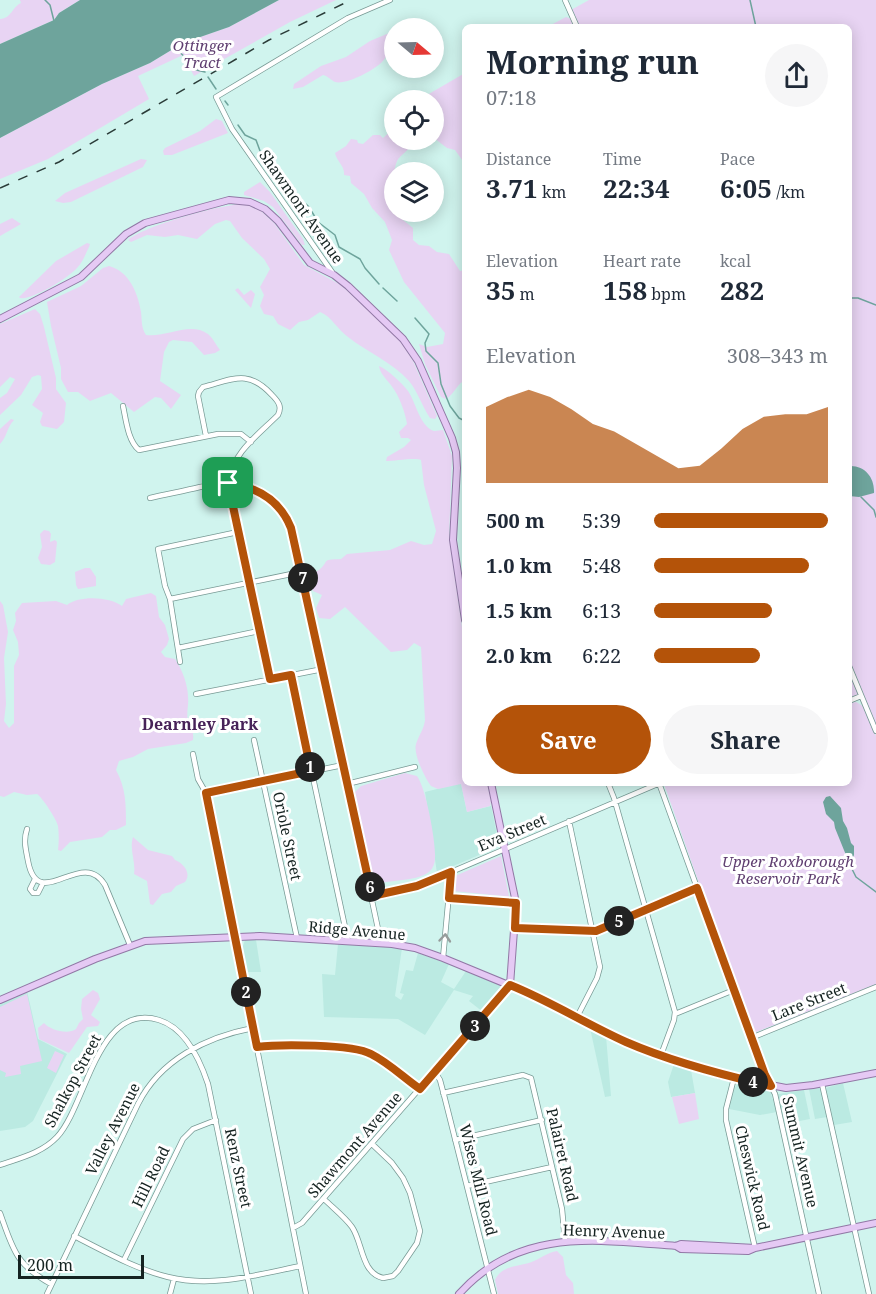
<!DOCTYPE html>
<meta charset="utf-8">
<style>
:root{--surface:#fff;--page:#f6f6f7;--text:#1f2937;--muted:#747a83;--accent:#b45309}
body{margin:0;font-family:"Noto Serif",serif;background:var(--page);color:var(--text);height:100vh;display:flex;flex-direction:column;font-size:22px;white-space:nowrap}
*{box-sizing:border-box;margin:0}
p{font-size:20px;color:var(--muted)}
.icon{flex:none;width:33px;height:33px;fill:none;stroke:currentColor;stroke-width:2;stroke-linecap:round;stroke-linejoin:round}
.map{position:relative;flex:1;overflow:hidden}
.details{position:absolute;left:462px;top:24px;width:390px;height:762px;display:flex;flex-direction:column;background:var(--surface);border-radius:9px;box-shadow:0 3px 15px #0003}
.details>*{flex:none}
.needle{width:39px;rotate:109deg}
.fabs{position:absolute;left:384px;top:18px;display:grid;gap:12px}
.fabs a{display:grid;place-items:center;width:60px;height:60px;border-radius:50%;background:var(--surface);box-shadow:0 3px 15px #0003;font-size:30px}
.scale{position:absolute;left:18px;bottom:15px;width:126px;box-sizing:border-box;padding-left:6px;border:3px solid #152321;border-top:0;font-size:16px;line-height:21px;white-space:nowrap;color:#152321;-webkit-text-stroke:4px #fff;paint-order:stroke}
.pin{position:absolute;display:grid;place-items:center;width:51px;height:51px;color:#fff;margin:-26px;border-radius:12px;box-shadow:0 3px 9px #0006}
.km{position:absolute;width:30px;height:30px;margin:-15px;border-radius:50%;background:#222;color:#fff;font-size:16px;line-height:30px;text-align:center}
.round{display:grid;place-items:center;flex:none;width:63px;height:63px;border-radius:32px;background:var(--page)}
.overview{display:flex;align-items:center;justify-content:space-between;height:102px;padding:0 24px}
h1{font-size:33px;font-weight:700;line-height:45px}
.metrics{display:grid;grid-template-columns:repeat(3,1fr);gap:9px;height:102px;padding:6px 24px}
.metrics div{display:grid;align-content:center}
.metrics b{font-size:26px;font-weight:700}
.metrics small{font-size:16px;font-weight:400}
.metrics p{font-size:16px}
.chart{height:168px;padding:12px 24px}
.chart p{display:flex;justify-content:space-between}
.chart svg{width:100%;height:108px;margin-top:6px;fill:var(--accent);opacity:.7}
.primary-button{display:flex;gap:12px;margin-top:auto;padding:12px 24px}
.primary-button a{flex:1;height:69px;border-radius:36px;background:var(--accent);color:#fff;font-size:24px;font-weight:700;line-height:69px;text-align:center}
.primary-button a+a{background:var(--page);color:var(--text)}
ul{padding:0 24px;list-style:none;font-size:20px}
li{display:grid;grid-template-columns:96px 72px 1fr;align-items:center;height:45px}
li i{height:15px;border-radius:8px;background:var(--accent)}
.map>svg:first-child{display:block}
</style>
<div class="map">
<svg width="876" height="1294" viewBox="0 0 876 1294">
<rect width="100%" height="100%" fill="#d0f4ee"/>
<path fill="#bbeae2" d="M461,783L467,812L491,806L499,844L498,847L437,873L425,792Z
M245,940H256L261,972H246L242,949Z
M338,944L402,948L395,996L401,1000L404,994L400,993L406,970L413,971L418,953L449,964L441,982L454,989L466,971L500,985L501,992L483,1012L469,1001L473,996L454,990L425,1035L398,1019L324,1017L322,974L335,975Z
M27,991L38,1039L67,1054L33,1121L25,1127L0,1131V1004Z
M590,1028L606,1036L611,1096L605,1097Z
M674,1064L691,1070L695,1093L671,1097L668,1082Z
M738,1083L770,1091L777,1112L760,1115L729,1109L734,1089Z
M843,1083L852,1122L834,1125L826,1088Z
M819,1088L821,1089L827,1117L815,1119L809,1089Z
M804,1090L810,1119L784,1124L778,1094Z"/>
<path fill="#e8d4f3" d="M20,0H80L59,13L54,20L0,44V19C12,18 12,7 21,3Z
M279,0H336L290,22L194,76L183,55L138,76L149,99L48,159L0,179V138L102,84L150,63L183,43L229,27Z
M589,0H876V726L862,693L849,698V27H578L571,10Z
M566,17L571,19L574,27H547Z
M394,31V42C389,48 388,56 382,62C374,70 347,85 335,82C331,80 328,76 323,75L303,87L293,89L294,84L321,66L346,57L370,41Z
M465,73V164L455,150L447,148L434,138V100H414L427,95Z
M216,119L222,121L228,133L172,155H164L163,151L165,148L200,131Z
M394,128V140H414C411,148 405,152 399,158C391,167 394,199 394,212H413L405,215L403,220L413,228V240L419,245L429,246L437,252L449,254L460,271L465,270V380C456,385 455,393 446,399L441,397L425,364L419,344L427,347L443,344L445,333L404,282L389,250L392,240L385,222L372,208L364,194L351,183L350,176L344,175C345,166 337,162 335,153L346,146L351,139L357,140L358,143L363,144L373,135H380L383,138Z
M141,159L147,160L143,167L71,202L63,203L55,201L65,193Z
M260,182L270,192L303,239L305,245H302L273,207L264,201L244,195V192Z
M246,204L261,211L274,223L304,265L341,285L399,339L413,361L437,416L435,419L430,418C422,406 418,392 409,381C392,362 367,352 348,337C338,330 331,316 320,312L308,320L299,322L290,330L278,324L273,316L264,314L260,306L264,295L260,287L270,269L264,259L242,238L230,221L226,220L215,224L197,239L178,235L165,237L147,235L131,242L128,240C144,226 224,203 246,204Z
M12,218L21,224L0,236V224Z
M87,243L90,244L89,247C85,255 83,262 77,268C68,278 33,300 20,298L19,297L56,261Z
M109,266C129,271 138,293 141,312C142,320 141,328 146,335C166,338 190,321 208,334C213,338 216,345 220,350L215,353L204,355L192,342L173,340L169,342L164,352L160,381L181,395L171,409L161,398L155,397L134,412L111,393L90,401L78,392H68L61,379V368L51,326L47,302L81,286L103,268Z
M238,288L244,295L251,290L255,294L251,308L235,290Z
M35,309L40,314L44,327L56,378V389L66,403L64,422L57,429L42,426L40,422L43,413L32,405L42,389L41,376L38,375L32,377L21,395L0,415V398L7,393L15,379L10,377L0,387V324Z
M379,366C388,370 401,382 408,391C415,400 420,427 434,431C437,431 440,430 443,430L452,456L449,537L465,648V783H487L491,801L490,806L467,812L461,784L438,789L431,786C425,778 413,754 416,744C419,735 424,729 425,720L421,647L414,643L407,650L391,652L345,607L330,619L319,618L316,608L322,595L313,591L309,582L310,576C313,573 316,572 319,570C331,560 319,560 341,559L347,554L390,550L411,541L424,545L432,544L436,531L424,485L421,460C416,457 394,461 386,461L387,457L404,447L411,440L408,438H401L399,432L407,424C405,413 401,401 395,391C390,382 380,375 379,366Z
M11,419L14,420C7,427 7,437 0,444V429Z
M44,530L49,531L51,534L50,542L55,540L57,542L55,562L50,565L41,564L38,558L42,547L40,534Z
M85,568H90L96,577V586L78,589L76,585L75,572Z
M151,593L156,596L159,617L165,625L169,639L167,645L161,652L165,657L175,659C182,669 188,685 188,697C189,705 186,713 188,721C191,729 194,731 193,740L186,743L148,749L133,757L119,761L116,770C126,788 126,805 126,825L116,830H110L102,837L70,842L61,851L58,850C59,842 59,834 58,826C57,820 42,797 37,794L27,795L14,792L4,797L0,796V601L3,605L8,632L4,658L6,704L4,721L9,728L14,723V666L19,655L18,642L13,630L16,621L15,613L22,603L56,601L67,605C80,595 110,597 122,606L126,599Z
M856,702L863,706L876,736V985L754,1033L749,1025L664,784L849,783V703Z
M405,773L417,776C426,788 436,842 435,858C435,863 433,868 430,871C420,881 390,880 375,884L372,880L354,793L361,786Z
M133,837L148,850L172,856L175,860C183,863 192,873 185,882L176,886L171,892L162,894L153,905L150,904L147,881L134,874C136,861 129,850 133,837Z
M501,856L510,901L503,896L453,891L455,876Z
M93,990L98,993L100,999L91,1015L100,1022L98,1026L87,1027L69,1053L39,1039L38,1028L44,1023C50,1030 68,1035 76,1029L79,1023L83,1019L81,1009L82,999Z
M27,994L42,1061L20,1066L21,1074L5,1077L6,1073L0,1070V1007Z
M55,1051L64,1055L56,1073L47,1068Z
M695,1093L699,1119L679,1124L672,1097Z
M557,1251L563,1257L566,1275L573,1283L574,1294H498L495,1280C502,1264 521,1267 534,1261C543,1257 547,1253 557,1251Z"/>
<path fill="#6ea49c" d="M80,0H279L229,27L183,43L150,63L102,84L0,138V44L54,20L59,13Z
M849,466C865,465 875,478 874,493L859,497L849,496Z
M830,796L841,808L843,821L847,828L851,843L854,846V855L850,865L835,828L834,822L826,814L823,802L826,797Z"/>
<g fill="none" stroke-linecap="round" stroke-linejoin="round">
<path stroke="#6ea49c" stroke-width="1.5" d="M45,0L50,5L54,21
M750,0L756,27
M175,48L186,58L192,69L205,72
M208,77L216,89
M225,101L228,105
M238,125L245,135L256,140L263,159L274,167L284,188L303,203
M306,204L309,207L318,222L335,235L339,247L360,259L365,268L379,284
M383,288L397,301
M849,298H858L876,305
M415,318L429,334L425,343L426,351L438,363L441,384L450,406L459,418L463,420
M861,497L874,510L876,517
M850,865L856,877L876,892"/>
<defs>
<path id="minor" d="M565,0L577,27
M332,272L232,129L216,97L348,18L390,0
M123,406C126,420 128,441 139,450L218,434H241L251,442
M206,436L198,396L199,392L203,387C234,379 248,369 272,395C279,402 282,407 278,415C258,435 232,453 228,483L270,679
M150,498C167,494 184,491 200,487C208,486 216,483 223,482C252,481 279,500 290,525C298,545 301,568 306,589L381,943
M170,599L301,572
M178,648L259,631
M180,662L170,599L165,586L158,549L238,532
M849,666L876,731
M291,675L348,941
M196,694L323,669
M849,701L861,696
M254,740L297,938
M193,754L198,779L206,793L306,1294
M608,783L614,798L675,1012L674,1020L661,1055
M659,783L765,1075L775,1094L819,1294
M347,784L415,767
M206,793L343,765
M569,821L600,967L597,978L577,1017
M27,829C23,841 26,850 28,861C38,915 82,846 105,885L130,945
M35,879L30,889L33,893H38L43,883
M372,896L423,884L660,783
M449,898L516,903
M515,928L595,931L697,888
M443,958L451,872
M675,1014L734,990
M751,1038L876,987
M257,1047C277,1044 349,1044 367,1052C386,1059 404,1077 420,1089
M435,1072L440,1080L445,1099L494,1294
M734,1078L726,1109V1120L755,1248
M822,1084L869,1294
M443,1093L523,1075L531,1078L562,1209L565,1241
M455,1140L542,1120
M0,1165C20,1158 42,1153 57,1137C87,1105 97,1001 159,1020C185,1028 200,1060 208,1084L251,1294
M467,1186L552,1167
M324,1199C333,1208 344,1216 352,1227C363,1243 361,1273 383,1278L393,1276L398,1271L417,1243L420,1231L410,1193L403,1178L392,1163L372,1144
M0,1213C13,1249 15,1264 51,1284
M293,1228L302,1223L510,985
M74,1236C104,1251 135,1269 168,1277C212,1288 257,1275 300,1266
M124,1260L183,1139L193,1129L216,1120
M47,1294L138,1104C160,1060 206,1037 253,1028
M170,1294L174,1279"/>
<path id="major" d="M0,319L81,277L126,234L145,223L229,200L250,202L265,209L278,221L310,263L334,275L348,286L403,339L418,361L452,438L456,452L457,468L453,540L465,620
M491,783L516,903L510,985
M0,1000L95,959L145,941L260,936L392,944L415,948L443,958L540,998L629,1043L719,1075L786,1088L813,1085L876,1073
M676,1246L681,1249L748,1251L755,1248L876,1223
M459,1294C519,1227 595,1240 676,1246L681,1244L755,1248"/>
</defs>
<use href="#minor" stroke="#789a95" stroke-width="6"/>
<use href="#major" stroke="#9178a5" stroke-width="8"/>
<use href="#minor" stroke="#fff" stroke-width="4.5"/>
<use href="#major" stroke="#e5c9f4" stroke-width="6"/>
<path stroke="#2b3c39" stroke-width="1.5" stroke-dasharray="10 10" stroke-linecap="butt" d="M0,188L59,162L269,40L351,0"/>
</g>
<defs><path id="oneway-chevron" d="M-2-3.5L2.5 0L-2 3.5" fill="none" stroke-width="1.6" stroke-linecap="round" stroke-linejoin="round" transform="scale(1.5)"/></defs>
<use stroke="#969c9b" href="#oneway-chevron" transform="translate(445 938) rotate(-85)"/>
<g fill="none" stroke-linecap="round" stroke-linejoin="round">
<defs>
<path id="route" d="M228,483C257,487 280,500 291,528L372,896L417,886L451,872L449,898L516,903L515,928L596,931L697,888L765,1075L771,1086C722,1075 672,1062 626,1042C586,1024 550,1001 510,985L420,1089C404,1078 389,1063 371,1054C353,1044 278,1044 257,1047L206,793L311,771L291,675L270,679Z"/>
</defs>
<use href="#route" stroke="#fff" stroke-width="12"/>
<use href="#route" stroke="#b45309" stroke-width="8"/>
</g>
<g text-anchor="middle" stroke-width="6" stroke-linejoin="round" paint-order="stroke">
<g font-size="15" font-style="italic" fill="#5f3e70" stroke="#fff">
<text x="202" y="51">Ottinger<tspan x="202" dy="17">Tract</tspan></text>
<text x="788" y="867">Upper Roxborough<tspan x="788" dy="17">Reservoir Park</tspan></text>
</g>
<g font-size="15" fill="#152321" stroke="#fff">
<text transform="translate(301 207) rotate(55)" y="5">Shawmont Avenue</text>
<text transform="translate(512 833) rotate(-23)" y="5">Eva Street</text>
<text transform="translate(287 836) rotate(78)" y="5">Oriole Street</text>
<text transform="translate(357 931) rotate(5)" y="5">Ridge Avenue</text>
<text transform="translate(809 1002) rotate(-22)" y="5">Lare Street</text>
<text transform="translate(73 1081) rotate(-62)" y="5">Shalkop Street</text>
<text transform="translate(113 1129) rotate(-63)" y="5">Valley Avenue</text>
<text transform="translate(355 1145) rotate(-49)" y="5">Shawmont Avenue</text>
<text transform="translate(800 1152) rotate(77)" y="5">Summit Avenue</text>
<text transform="translate(562 1155) rotate(77)" y="5">Palairet Road</text>
<text transform="translate(238 1168) rotate(78)" y="5">Renz Street</text>
<text transform="translate(151 1177) rotate(-64)" y="5">Hill Road</text>
<text transform="translate(752 1178) rotate(77)" y="5">Cheswick Road</text>
<text transform="translate(478 1180) rotate(76)" y="5">Wises Mill Road</text>
<text transform="translate(614 1232) rotate(2)" y="5">Henry Avenue</text>
</g>
<g font-size="16" font-weight="bold" fill="#472258" stroke="#fff">
<text x="200" y="730">Dearnley Park</text>
</g>
</g>
</svg>
<div class="fabs">
<a><svg class="needle" viewBox="-14 -14 28 28"><path d="M0-13l5 13h-10z" fill="#e53935"/><path d="M0 13l5-13h-10z" fill="#747a83"/></svg></a>
<a><svg class="icon" aria-label="locate" viewBox="0 0 24 24"><circle cx="12" cy="12" r="6"/><path d="M12 2v4M12 18v4M2 12h4M18 12h4"/></svg></a>
<a><svg class="icon" aria-label="layers" viewBox="0 0 24 24"><path d="M12 4l9 5-9 5-9-5zM3 14l9 5 9-5"/></svg></a>
</div>
<div class="scale">200 m</div>
<div class="pin" style="left:228px;top:483px;background:#1e9e55"><svg class="icon" aria-label="arrive" viewBox="0 0 24 24"><path d="M6 21V4h12l-3 4 3 4H6"/></svg></div>
<b class="km" style="left:310px;top:767px">1</b>
<b class="km" style="left:246px;top:992px">2</b>
<b class="km" style="left:475px;top:1026px">3</b>
<b class="km" style="left:753px;top:1082px">4</b>
<b class="km" style="left:619px;top:921px">5</b>
<b class="km" style="left:370px;top:887px">6</b>
<b class="km" style="left:303px;top:578px">7</b>
<section class="details">
<div class="overview"><div><h1>Morning run</h1><p>07:18</p></div><a class="round"><svg class="icon" aria-label="share" viewBox="0 0 24 24"><path d="M12 15V3M7 8l5-5 5 5M5 13v7h14v-7"/></svg></a></div>
<div class="metrics">
<div><p>Distance</p><b>3.71<small> km</small></b></div>
<div><p>Time</p><b>22:34</b></div>
<div><p>Pace</p><b>6:05<small> /km</small></b></div>
</div>
<div class="metrics">
<div><p>Elevation</p><b>35<small> m</small></b></div>
<div><p>Heart rate</p><b>158<small> bpm</small></b></div>
<div><p>kcal</p><b>282</b></div>
</div>
<div class="chart"><p><span>Elevation</span>308–343 m</p>
<svg viewBox="0 0 160 44" preserveAspectRatio="none"><path d="M0 44V13L10 9L20 6L30 9L40 14L50 20L60 23L70 28L80 33L90 38L100 37L110 30L120 22L130 17L140 16L150 16L160 13V44z"/></svg>
</div>
<ul>
<li><b>500 m</b>5:39<i style="width:100%"></i></li>
<li><b>1.0 km</b>5:48<i style="width:89%"></i></li>
<li><b>1.5 km</b>6:13<i style="width:68%"></i></li>
<li><b>2.0 km</b>6:22<i style="width:61%"></i></li>
</ul>
<div class="primary-button"><a>Save</a><a>Share</a></div>
</section>
</div>
